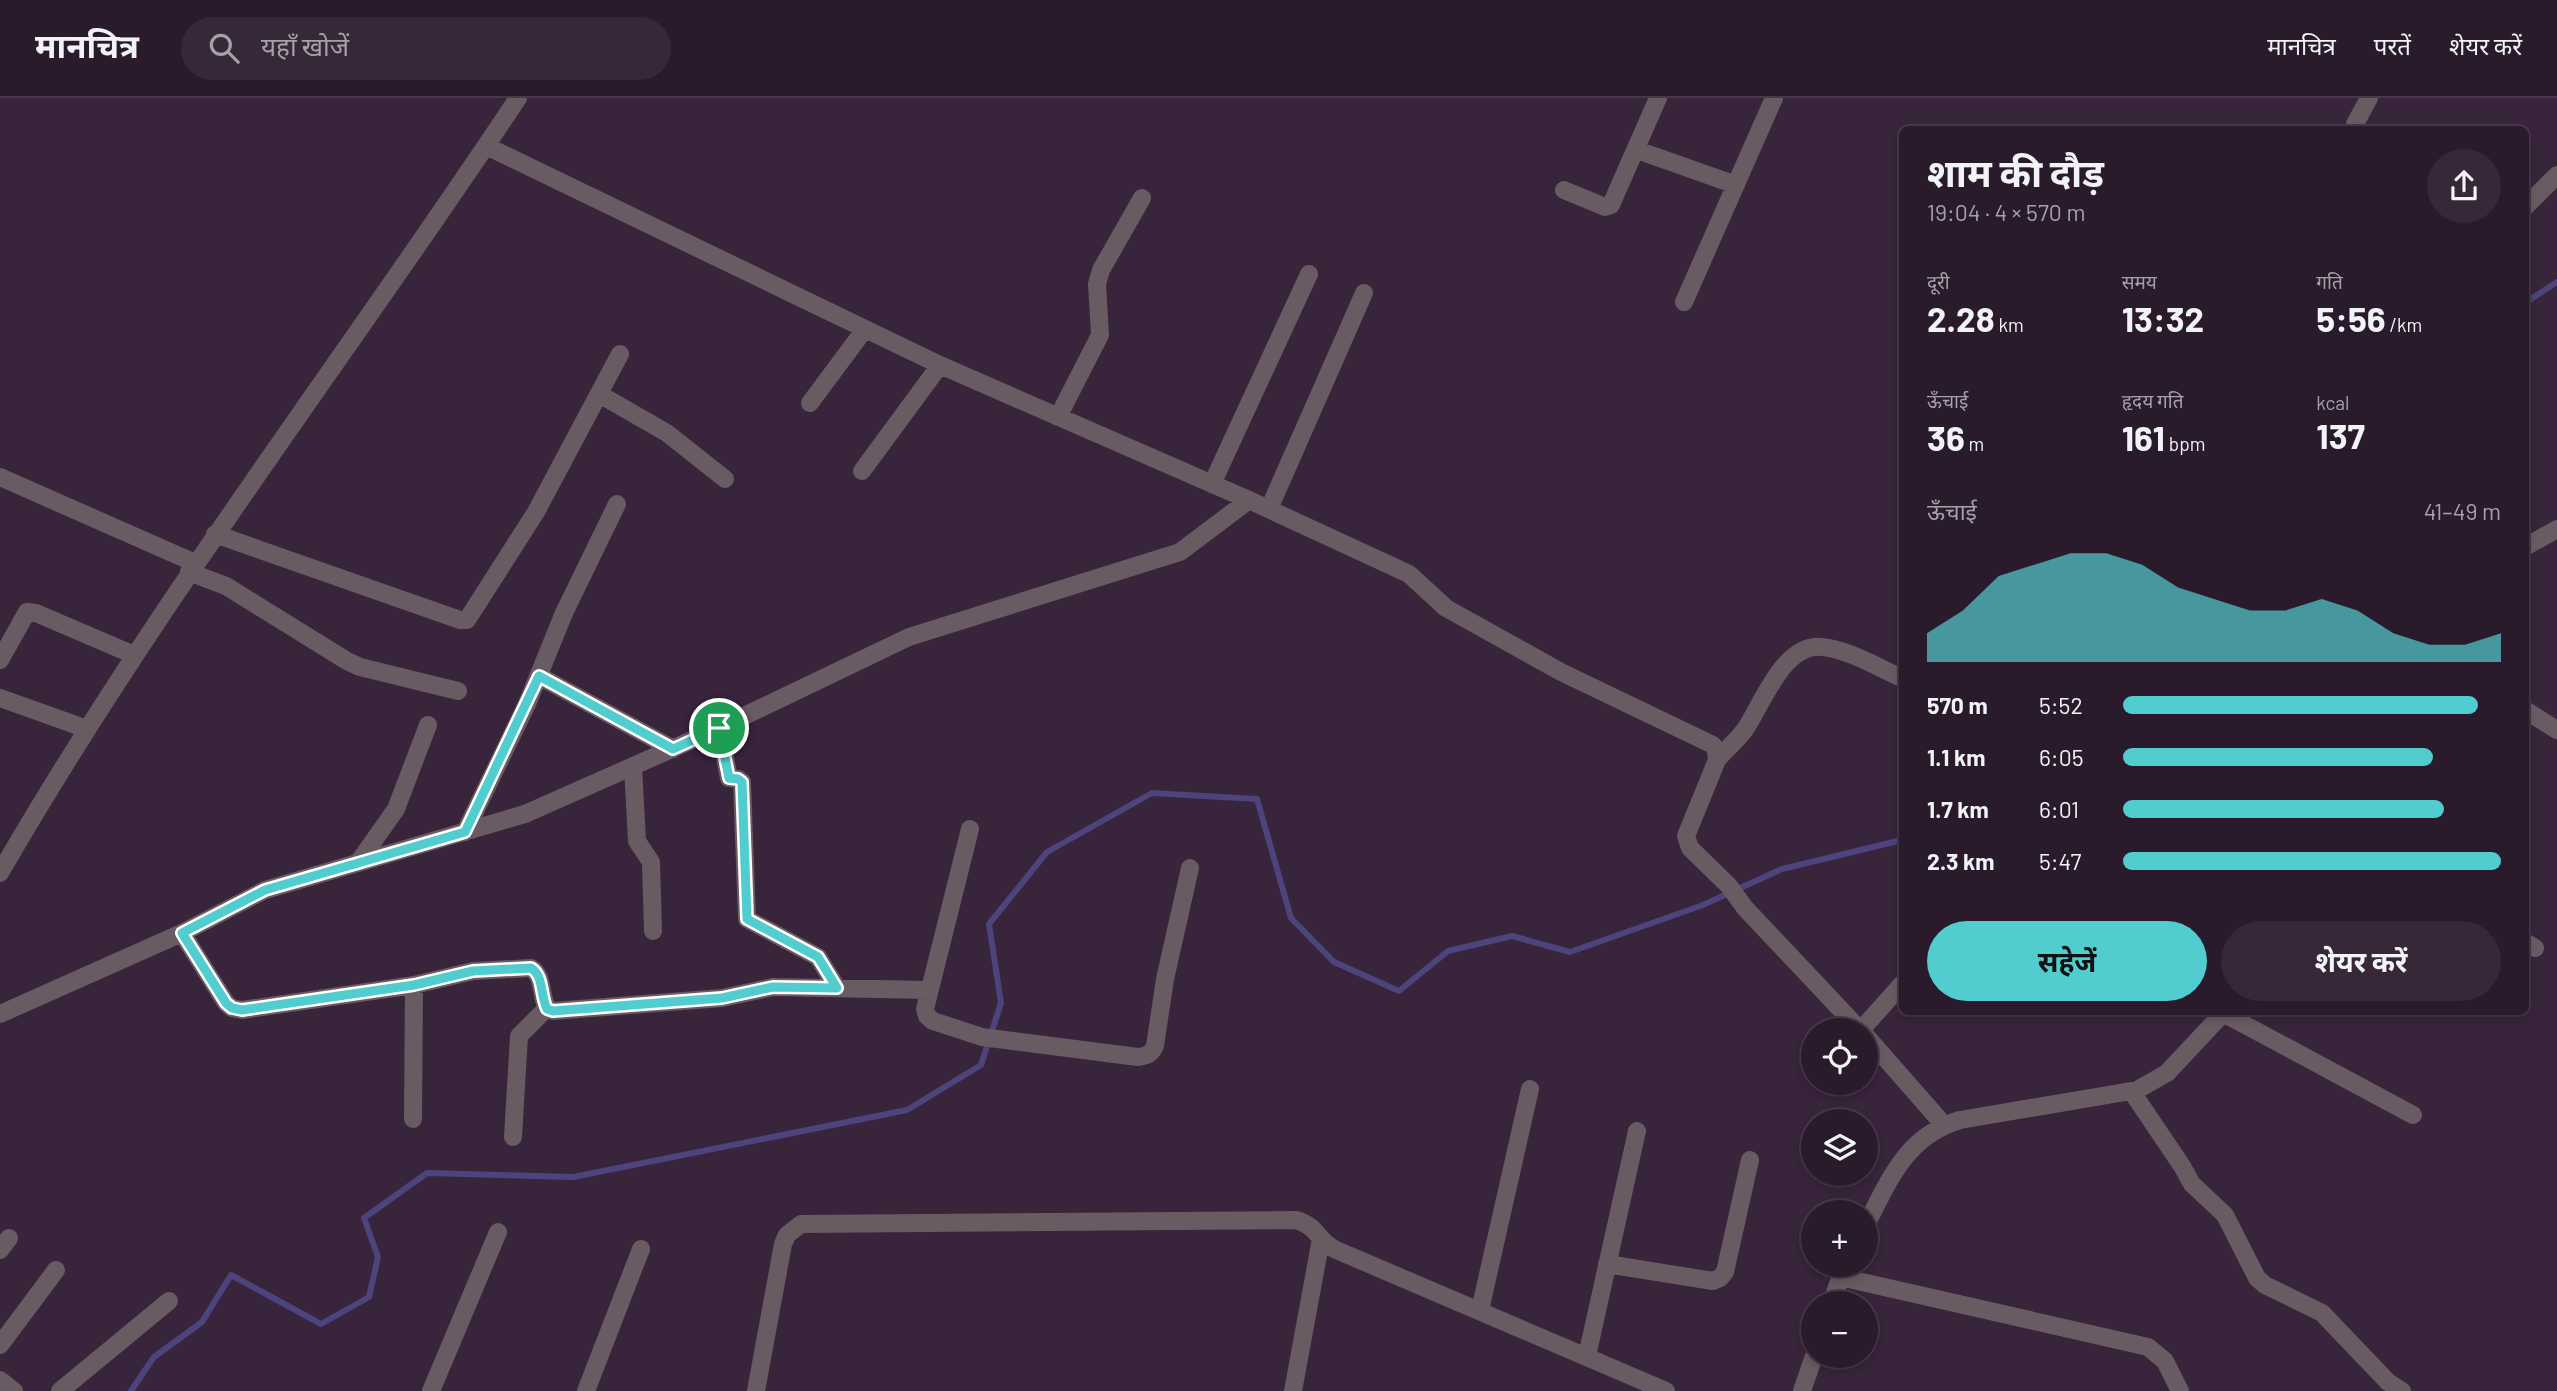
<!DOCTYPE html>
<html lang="hi">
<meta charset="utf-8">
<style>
:root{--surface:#2a1b2c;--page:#362838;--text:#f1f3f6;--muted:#a5a1a9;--line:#463948;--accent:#52cdcf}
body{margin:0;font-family:Barlow,"Noto Sans Devanagari",sans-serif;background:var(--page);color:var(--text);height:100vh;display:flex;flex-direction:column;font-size:26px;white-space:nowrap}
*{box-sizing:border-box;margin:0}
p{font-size:23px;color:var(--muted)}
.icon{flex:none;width:38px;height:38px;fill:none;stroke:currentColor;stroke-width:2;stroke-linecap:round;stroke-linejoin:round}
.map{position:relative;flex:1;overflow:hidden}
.details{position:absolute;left:1899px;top:28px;width:630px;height:889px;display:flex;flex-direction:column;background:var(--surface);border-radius:10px;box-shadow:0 4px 10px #0003,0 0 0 2px var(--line)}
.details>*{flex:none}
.controls{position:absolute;left:1801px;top:920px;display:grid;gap:14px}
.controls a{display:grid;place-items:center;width:77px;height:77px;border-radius:50%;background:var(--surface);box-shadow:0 4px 10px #0003,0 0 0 2px var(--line);font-size:35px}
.pin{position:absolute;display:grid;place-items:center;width:60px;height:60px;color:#fff;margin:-30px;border:4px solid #fff;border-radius:50%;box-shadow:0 2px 7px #0007}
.round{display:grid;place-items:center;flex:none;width:74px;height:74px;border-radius:37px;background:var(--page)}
.head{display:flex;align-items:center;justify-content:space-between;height:119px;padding:0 28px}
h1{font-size:38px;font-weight:700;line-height:52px}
.metrics{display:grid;grid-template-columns:repeat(3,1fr);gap:10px;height:119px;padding:7px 28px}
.metrics div{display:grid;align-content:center}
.metrics b{font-size:35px;font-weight:700}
.metrics small{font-size:19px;font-weight:400}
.metrics p{font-size:19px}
.chart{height:196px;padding:14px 28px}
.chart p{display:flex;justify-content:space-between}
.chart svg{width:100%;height:126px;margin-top:7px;fill:var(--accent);opacity:.7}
.primary-button{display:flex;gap:14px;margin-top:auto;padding:14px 28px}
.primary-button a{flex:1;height:80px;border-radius:42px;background:var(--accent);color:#111;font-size:28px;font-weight:700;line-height:80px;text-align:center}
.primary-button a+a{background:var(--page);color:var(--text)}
ul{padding:0 28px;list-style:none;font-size:23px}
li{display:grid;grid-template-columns:112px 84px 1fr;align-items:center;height:52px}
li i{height:18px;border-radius:9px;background:var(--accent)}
header{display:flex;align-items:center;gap:42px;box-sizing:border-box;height:98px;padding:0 35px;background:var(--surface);border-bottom:2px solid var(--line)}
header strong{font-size:33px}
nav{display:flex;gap:38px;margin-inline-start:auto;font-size:24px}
.search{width:490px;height:63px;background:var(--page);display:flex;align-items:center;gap:18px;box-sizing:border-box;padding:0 24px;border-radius:38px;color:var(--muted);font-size:26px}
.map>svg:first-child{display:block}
</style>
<header>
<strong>मानचित्र</strong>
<div class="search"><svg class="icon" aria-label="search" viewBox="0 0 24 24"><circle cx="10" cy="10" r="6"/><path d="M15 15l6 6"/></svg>यहाँ खोजें</div>
<nav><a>मानचित्र</a><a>परतें</a><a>शेयर करें</a></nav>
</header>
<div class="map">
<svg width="2557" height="1293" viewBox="0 0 2557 1293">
<rect width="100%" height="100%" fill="#38243b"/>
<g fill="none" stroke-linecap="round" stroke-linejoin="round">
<path stroke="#4d437d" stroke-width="6" d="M2525,205L2557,184
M131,1293L154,1259L202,1224L231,1177L321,1226L369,1199L378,1159L364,1120L427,1075L573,1079L907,1012L981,967L1001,905L989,826L1047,754L1152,695L1257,701L1291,820L1334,864L1399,893L1448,853L1512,838L1570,854L1703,807L1782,771L1902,742"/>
<path stroke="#695b62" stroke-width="18" d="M2355,26L2369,0
M486,48L940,267L1249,402L1409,476L1446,510L1561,574L1713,647L1716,653L1717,662L1686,738L1690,750L1729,788L1745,810L1861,933
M1637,52L1736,87
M1564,92L1605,109L1611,107L1658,0
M2525,109L2557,77
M1684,204L1774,0
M599,296L667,335L725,381
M810,305L865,231
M1058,319L1100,237L1097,186L1101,172L1142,100
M862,373L940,267
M0,379L195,465
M1212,386L1309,176
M1269,411L1364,195
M215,436L460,522H467L536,414L620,256
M2525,449L2557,431
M189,474L226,488L347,563L360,569L458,593
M0,562L27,514L36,515L134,557
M539,578L673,651
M0,600L87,631
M2525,612L2557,632
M719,630L729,680L738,681L742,684L747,821L818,859L837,890
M1717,662C1726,651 1738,642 1746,630C1763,604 1784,545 1822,549C1847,551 1879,570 1902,580
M633,668L637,743L651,764L653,833
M970,731L925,911L927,918L933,923L982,939L1138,959C1147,958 1151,956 1155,948L1165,881L1190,770
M465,734L527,606L564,515L617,406
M358,765L396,711L428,627
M0,775C156,505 346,259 518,0
M182,835L226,905L232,910L242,912L414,887L473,873L531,870C544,878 540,897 547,910L553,913L722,900L773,889L929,892
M2525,844L2535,850
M2223,915L2413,1017
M0,916L182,835L265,792L525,716L719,630L909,539L1180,454L1249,402
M1861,932L1902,886
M1866,938L1944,1027
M2132,994L2182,1068L2192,1086L2225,1117L2257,1180L2265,1187L2322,1215L2388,1284L2402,1293
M413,1021L414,887
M513,1039L519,938L547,910
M1866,1127C1890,1081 1906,1038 1960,1022L2137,992L2167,975L2224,914
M0,1152L9,1140
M1607,1166L1713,1183L1720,1180L1725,1174L1750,1062
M1840,1179L2148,1249L2165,1263L2180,1293
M1831,1206L1845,1167
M1480,1212L1530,991
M0,1247L56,1172
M1587,1258L1637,1033
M0,1282L14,1293
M60,1293L169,1203
M431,1293L498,1134
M586,1293L641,1151
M756,1293L783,1146L787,1137L801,1126L1296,1122C1317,1128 1317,1141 1334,1151L1666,1293
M1293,1293L1321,1141
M1802,1293L1814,1258"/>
</g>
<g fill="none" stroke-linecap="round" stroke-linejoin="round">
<defs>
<path id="route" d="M539,578L673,651L719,630L729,680L738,681L742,684L747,821L818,859L837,890L773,889L722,900L553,913L547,911C540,897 544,878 531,870L473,873L414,887L242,912L232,910L226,905L182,835L265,792L465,734Z"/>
</defs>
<use href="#route" stroke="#fff" stroke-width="14"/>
<use href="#route" stroke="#52cdcf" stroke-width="9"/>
</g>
</svg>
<div class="controls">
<a><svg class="icon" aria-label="locate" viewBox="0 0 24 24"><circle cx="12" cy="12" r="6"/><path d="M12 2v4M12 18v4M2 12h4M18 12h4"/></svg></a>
<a><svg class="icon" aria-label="layers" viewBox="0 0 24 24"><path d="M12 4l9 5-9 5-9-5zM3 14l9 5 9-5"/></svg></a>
<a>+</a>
<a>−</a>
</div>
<div class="pin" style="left:719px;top:630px;background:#1e9e55"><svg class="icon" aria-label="arrive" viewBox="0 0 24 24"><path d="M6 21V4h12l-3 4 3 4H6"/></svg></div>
<section class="details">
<div class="head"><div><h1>शाम की दौड़</h1><p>19:04 · 4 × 570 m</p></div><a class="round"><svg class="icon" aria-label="share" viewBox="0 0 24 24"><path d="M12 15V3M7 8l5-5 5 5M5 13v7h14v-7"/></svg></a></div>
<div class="metrics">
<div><p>दूरी</p><b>2.28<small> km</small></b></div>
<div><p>समय</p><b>13:32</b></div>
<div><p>गति</p><b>5:56<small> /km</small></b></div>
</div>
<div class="metrics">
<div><p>ऊँचाई</p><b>36<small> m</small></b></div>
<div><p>हृदय गति</p><b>161<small> bpm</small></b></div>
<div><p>kcal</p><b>137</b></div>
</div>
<div class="chart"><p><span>ऊँचाई</span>41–49 m</p>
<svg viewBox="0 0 160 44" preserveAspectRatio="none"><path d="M0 44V34L10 26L20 14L30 10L40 6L50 6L60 10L70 18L80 22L90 26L100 26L110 22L120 26L130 34L140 38L150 38L160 34V44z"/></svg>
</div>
<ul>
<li><b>570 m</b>5:52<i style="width:94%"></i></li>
<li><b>1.1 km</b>6:05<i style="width:82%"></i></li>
<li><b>1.7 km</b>6:01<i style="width:85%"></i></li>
<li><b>2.3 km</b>5:47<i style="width:100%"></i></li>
</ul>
<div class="primary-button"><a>सहेजें</a><a>शेयर करें</a></div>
</section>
</div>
